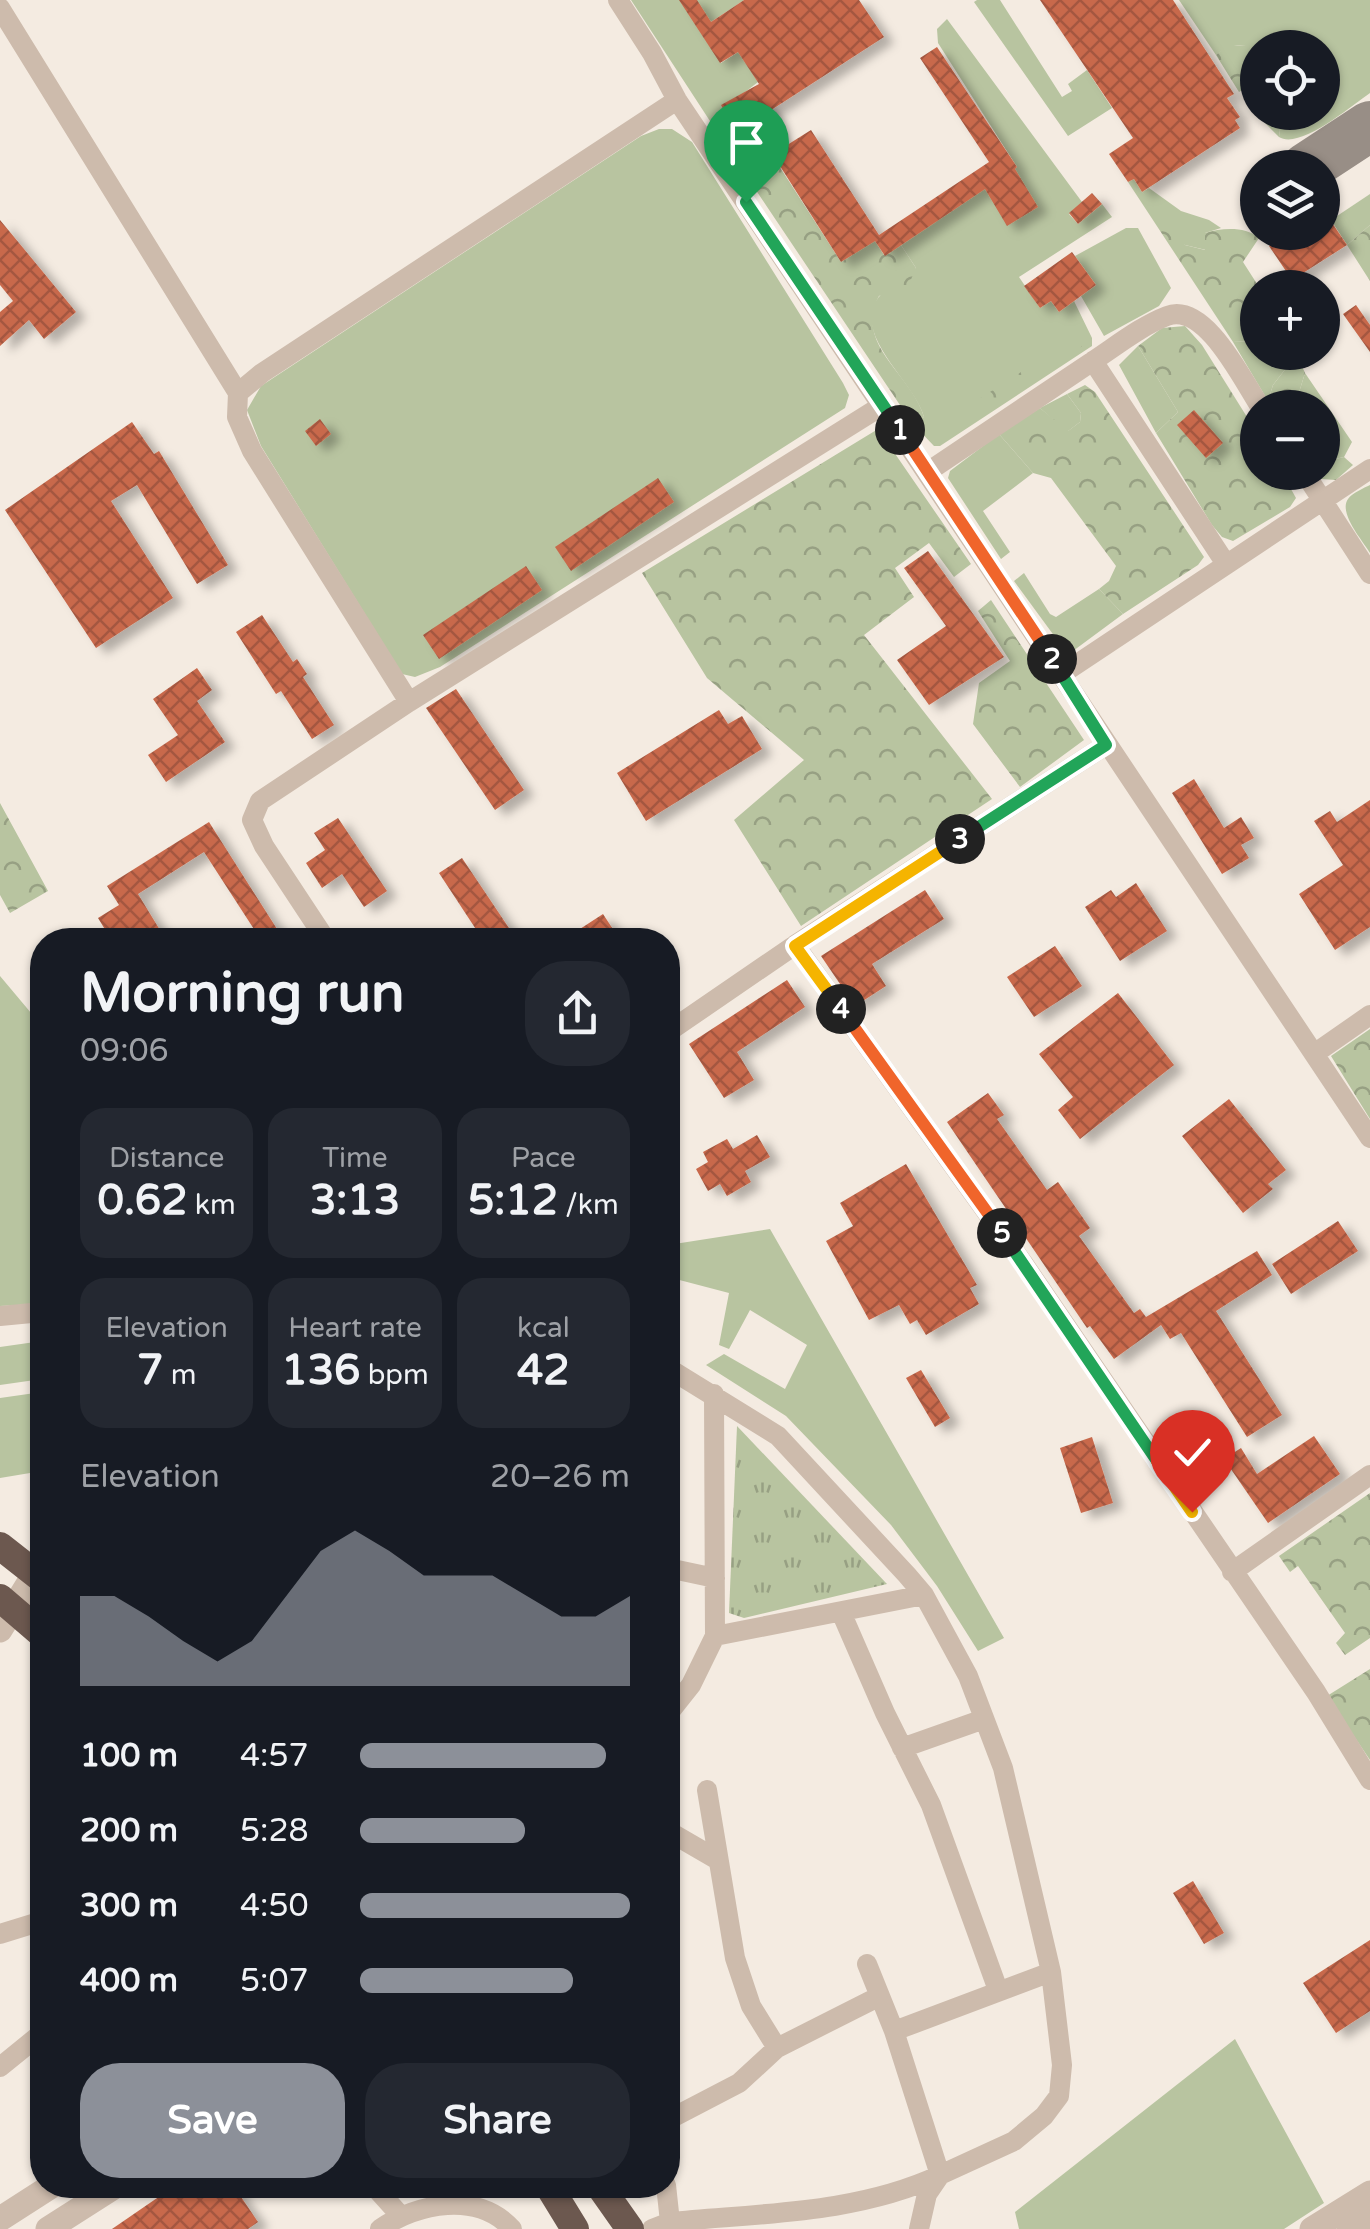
<!DOCTYPE html>
<meta charset="utf-8">
<style>
:root{--surface:#171b24;--page:#242831;--text:#f1f3f6;--muted:#9ea1a6;--accent:#8c9099}
body{margin:0;font-family:"Varela Round",sans-serif;background:var(--page);color:var(--text);height:100vh;display:flex;flex-direction:column;font-size:38px;white-space:nowrap}
*{box-sizing:border-box;margin:0}
p{font-size:32px;color:var(--muted)}
.icon{flex:none;width:55px;height:55px;fill:none;stroke:currentColor;stroke-width:2;stroke-linecap:round;stroke-linejoin:round}
.map{position:relative;flex:1;overflow:hidden}
.side{position:absolute;left:30px;top:928px;width:650px;height:1270px;display:flex;flex-direction:column;background:var(--surface);border-radius:40px;box-shadow:0 2px 8px #0004}
.side>*{flex:none}
.tools{position:absolute;left:1240px;top:30px;display:grid;gap:20px}
.tools a{display:grid;place-items:center;width:100px;height:100px;border-radius:50%;background:var(--surface);box-shadow:0 2px 8px #0004;font-size:50px}
.pin{position:absolute;display:grid;place-items:center;width:85px;height:85px;color:#fff;margin:-102px -42px;border-radius:50% 50% 50% 0;rotate:-45deg;box-shadow:0 0 10px #0007}
.pin .icon{rotate:45deg}
.km{position:absolute;width:50px;height:50px;margin:-25px;border-radius:50%;background:#222;color:#fff;font-size:28px;line-height:50px;text-align:center}
.round{display:grid;place-items:center;flex:none;width:105px;height:105px;border-radius:40px;background:var(--page)}
.headline{display:flex;align-items:center;justify-content:space-between;height:170px;padding:0 50px}
h1{font-size:55px;font-weight:800;line-height:75px}
.stats{display:grid;grid-template-columns:repeat(3,1fr);gap:15px;height:170px;padding:10px 50px}
.stats div{display:grid;align-content:center;border-radius:25px;background:var(--page);text-align:center}
.stats b{font-size:42px;font-weight:800}
.stats small{font-size:28px;font-weight:400}
.stats p{font-size:28px}
.chart{height:280px;padding:20px 50px}
.chart p{display:flex;justify-content:space-between}
.chart svg{width:100%;height:180px;margin-top:10px;fill:var(--accent);opacity:.7}
.primary-button{display:flex;gap:20px;margin-top:auto;padding:20px 50px}
.primary-button a{flex:1;height:115px;border-radius:40px;background:var(--accent);color:#fff;font-size:40px;font-weight:800;line-height:115px;text-align:center}
.primary-button a+a{background:var(--page);color:var(--text)}
ul{padding:0 50px;list-style:none;font-size:32px}
li{display:grid;grid-template-columns:160px 120px 1fr;align-items:center;height:75px}
li i{height:25px;border-radius:12px;background:var(--accent)}
.map>svg:first-child{display:block}
</style>
<div class="map">
<svg width="1370" height="2229" viewBox="0 0 1370 2229">
<defs>
<pattern id="forest-crowns" width="20" height="18" patternUnits="userSpaceOnUse" patternTransform="scale(2.5)"><rect width="20" height="18" fill="#b8c4a0"/><path d="M2 6a3 3 0 1 1 6 0M12 15a3 3 0 1 1 6 0" fill="none" stroke="#97a083"/></pattern>
<pattern id="park-tufts" width="24" height="20" patternUnits="userSpaceOnUse" patternTransform="scale(2.5)"><rect width="24" height="20" fill="#b8c4a0"/><path d="M3 7l-1-3M5 7V3M7 7l1-3M15 17l-1-3M17 17v-4M19 17l1-3" fill="none" stroke="#97a083"/></pattern>
<pattern id="building-cross-hatch" width="8" height="8" patternUnits="userSpaceOnUse" patternTransform="scale(2.5)"><rect width="8" height="8" fill="#c8694b"/><path d="M0 0l8 8M0 8l8-8" fill="none" stroke="#a4573f"/></pattern>
<filter id="shadow"><feDropShadow dx="10" dy="6" stdDeviation="5" flood-color="#0004"/></filter>
</defs>
<rect width="100%" height="100%" fill="#f4ebe1"/>
<path fill="#b8c4a0" d="M631,0H744L699,30L721,63L819,0L749,68L758,82L744,93L736,132L723,141Z
M977,0H1000L1062,97L1072,91L1068,84L1087,70L1112,108L1068,136L974,2Z
M1179,0H1370V93C1351,106 1300,150 1279,137L1282,113L1322,112V48H1258L1257,51C1243,41 1229,45 1216,55Z
M947,19L1082,202L1069,214L1078,224L1102,204L1112,217L1019,277L1040,308L1051,301L1059,312L1074,301L1092,338V346L940,446H934L912,423L924,417C915,382 851,335 878,298C887,286 904,277 916,268L901,245L1017,167L938,43L937,29Z
M659,129H672L692,142L843,383L849,395L845,408L440,667L415,677L402,674L261,446L247,410L261,386L641,136Z
M1149,188L1181,211L1209,220L1221,228L1205,233L1206,250L1185,245L1142,192Z
M1370,194V225L1347,245L1331,220Z
M1126,228H1138L1171,288L1159,306L1104,336L1081,296L1096,285L1075,256Z
M1257,341L1258,352L1290,353L1301,364L1287,367L1273,385L1268,401L1233,342Z
M1138,346L1178,412L1156,433L1119,365Z
M1305,373L1352,442L1344,457L1330,460L1323,452L1322,408L1302,407L1297,399Z
M1067,394L1081,413L1080,422L1067,432L1040,408Z
M999,434L1033,473L983,511L1010,552L1001,559L948,478L950,471Z
M1370,485V553C1363,541 1338,513 1348,499C1352,493 1364,488 1370,485Z
M1024,573L1050,614L1056,617L1099,589L1123,614L1073,651L1066,652L1014,581Z
M0,976L42,1026V1304L0,1306Z
M770,1229L1004,1638L978,1651L937,1586L891,1525L786,1416L706,1365L724,1354L785,1389L807,1345L750,1310L729,1349L719,1345L729,1293L668,1277V1245Z
M42,1341V1379L0,1385V1347Z
M42,1392V1471L0,1478V1398Z
M1235,2039L1324,2203L1284,2229H1019L1015,2212Z"/>
<path fill="url(#forest-crowns)" d="M1249,45L1257,51V70L1245,76L1244,89L1239,92L1216,55L1227,46Z
M1257,97L1258,112L1282,113L1279,137L1248,106Z
M752,122L758,132L771,125L785,146L772,155L841,262L852,255L847,247L874,239L884,255L901,245L916,268L909,284L879,296C853,345 912,374 924,417L912,423L723,141Z
M1134,179L1142,192L1178,221L1185,245L1205,250V233C1222,228 1245,226 1259,238L1243,262L1259,287L1257,341L1233,342L1128,182Z
M1370,225V281L1347,245Z
M1185,326L1202,345L1257,433L1258,472L1282,473L1296,498L1290,507L1233,541L1222,537L1212,525L1156,433L1178,412L1138,346L1162,328Z
M1076,337L1082,346L975,419L968,412L979,399Z
M1301,364L1305,373L1297,399L1302,407H1273L1268,401L1273,385L1287,367Z
M1085,385L1095,392L1204,557L1198,565L1123,614L1099,589L1109,581L1116,566L1051,478L1033,473L999,434L1040,408L1068,431L1080,422L1081,413L1067,394Z
M878,429L971,564L954,577L929,543L895,568L914,597L864,635L992,799L801,926L734,820L804,760L707,678L642,573Z
M1323,452L1331,460L1344,457L1353,465L1336,480L1321,479L1316,473L1322,472Z
M991,600L1084,740L1020,787L973,724L979,683L1010,661L978,611Z
M0,803L48,891L10,913L0,895Z
M1370,1029V1119L1331,1056Z
M1370,1493V1638L1345,1655L1336,1643L1345,1633L1298,1566L1290,1572L1279,1556Z
M1370,1669V1760L1327,1696Z"/>
<path fill="url(#park-tufts)" d="M737,1426L887,1584L744,1618L729,1613Z"/>
<g fill="none" stroke-linecap="round" stroke-linejoin="round">
<path stroke="#988e86" stroke-width="50" d="M1306,168L1370,126"/>
</g>
<path fill="url(#building-cross-hatch)" filter="url(#shadow)" d="M679,0H697L711,22L744,0H859L884,37L765,114L784,147L811,130L879,235L989,162L920,58L937,47L1017,167L1015,169L1038,207L1007,226L985,189L885,256L875,241L841,262L752,122L736,132L721,105L759,84L738,52L720,63Z
M1040,0H1173L1234,94L1227,98L1240,117L1235,120L1240,128L1142,192L1134,179L1128,182L1109,154L1133,138Z
M1092,193L1102,204L1078,224L1069,213Z
M1322,208L1347,245L1292,280L1269,246L1290,232H1322Z
M0,220L76,312L44,339L29,320L0,346V312L13,301L0,285Z
M1072,252L1096,285L1059,312L1051,301L1040,308L1024,286Z
M1356,305L1370,325V352L1343,314Z
M1194,410L1223,443L1206,458L1177,425Z
M320,419L331,434L316,446L305,431Z
M132,422L154,454L159,451L228,565L197,584L137,485L111,501L173,598L96,648L5,510Z
M658,478L674,502L571,571L555,547Z
M928,551L1004,657L929,705L897,660L946,626L904,568Z
M526,566L542,590L439,659L423,635Z
M262,615L293,662L297,659L307,674L303,677L334,725L312,739L281,691L276,694L236,632Z
M197,668L212,690L197,701L225,742L166,782L148,755L178,735L153,699Z
M456,689L524,790L495,810L426,708Z
M719,710L728,724L742,716L762,749L646,821L617,773Z
M1194,779L1224,828L1241,817L1254,838L1241,845L1249,858L1222,874L1172,793Z
M1370,800V927L1335,950L1299,894L1343,865L1314,821L1330,811L1337,822Z
M338,818L387,891L364,907L342,874L322,888L306,863L325,850L314,833Z
M209,822L284,940H261L204,852L138,894L166,940H124L118,931L109,936L98,918L119,905L107,886Z
M462,858L517,940H483L439,873Z
M1136,883L1167,931L1120,961L1085,907L1111,890L1116,897Z
M925,890L944,919L872,964L886,986L855,1006L821,956Z
M603,914L620,940H563Z
M1055,946L1082,986L1034,1017L1007,977Z
M787,980L805,1007L737,1052L754,1080L724,1098L689,1044Z
M1118,993L1174,1065L1080,1139L1058,1110L1073,1097L1039,1054Z
M988,1093L1004,1115L997,1119L1047,1190L1058,1182L1090,1228L1079,1236L1134,1313L1140,1309L1146,1317L1257,1251L1272,1275L1216,1311L1282,1415L1247,1437L1181,1333L1170,1339L1161,1325L1114,1359L1090,1326L1087,1328L947,1122Z
M1229,1099L1286,1170L1268,1184L1273,1189L1243,1213L1182,1136Z
M757,1135L770,1157L745,1171L751,1182L727,1196L720,1184L708,1191L696,1169L708,1162L703,1152L727,1139L733,1149Z
M906,1164L977,1285L970,1288L979,1304L926,1335L917,1320L910,1324L899,1305L869,1320L826,1241L853,1226L840,1203Z
M1338,1221L1358,1251L1291,1294L1272,1264Z
M921,1370L950,1418L935,1427L906,1378Z
M1314,1436L1340,1474L1268,1523L1224,1459L1241,1448L1257,1474Z
M1092,1437L1113,1503L1081,1513L1060,1448Z
M1193,1881L1224,1933L1204,1944L1173,1893Z
M1370,1940V2011L1336,2033L1303,1983Z
M176,2185H233L258,2222L248,2229H112Z"/>
<g fill="none" stroke-linecap="round" stroke-linejoin="round">
<path stroke="#cdbbac" stroke-width="20" d="M618,0L652,53L677,100C910,445 1138,792 1370,1138
M0,8L238,393
M1093,361C1116,346 1141,326 1167,316C1205,301 1243,381 1261,408
M929,471L1093,361L1226,564
M1304,472L1370,574
M1062,674L1370,469
M409,702L252,451L237,417L238,393L262,373L677,100
M326,940L264,846L252,820L260,801L409,702L883,405
M795,945L1023,1263L1316,1692L1370,1780
M668,1032L795,945L1106,745
M1314,1054L1370,1015
M0,1316L42,1312
M668,1368L778,1436L907,1575L924,1595L968,1676L1003,1768L1051,1972L1062,2065L1059,2096L1044,2116L1014,2141L940,2175L927,2194L919,2229
M668,1568L715,1578
M1232,1572L1370,1475
M841,1612L885,1713L931,1805L998,1990
M715,1636L924,1595
M668,1714L691,1685L715,1636L714,1394
M902,1748L984,1719
M707,1790L735,1958L751,2006L777,2048
M668,1831L718,1860
M0,1934L42,1921
M894,2031L1051,1972
M0,2067L42,2033
M668,2120L739,2083L777,2048L880,1996
M373,2185L400,2215
M666,2185L670,2222
M380,2229C417,2203 478,2191 512,2229
M652,2229L670,2222C761,2213 856,2214 940,2175L894,2031L867,1964"/>
<path stroke="#cdbbac" stroke-width="25" d="M0,1630L35,1573
M0,2219L53,2185
M48,2229L117,2185
M1312,2229L1370,2193
M1349,2229L1370,2216"/>
<path stroke="#6c584f" stroke-width="28" d="M0,1546L42,1579
M0,1598L42,1634
M548,2185L575,2229
M599,2185L630,2229"/>
</g>
<g fill="none" stroke-linecap="round" stroke-linejoin="round">
<defs>
<path id="split-1" d="M746,202L900,430"/>
<path id="split-2" d="M900,430L1052,659"/>
<path id="split-3" d="M960,839L1106,745L1052,659"/>
<path id="split-4" d="M841,1009L795,946L960,839"/>
<path id="split-5" d="M841,1009L1002,1233"/>
<path id="split-6" d="M1002,1233L1157,1461"/>
<path id="split-7" d="M1157,1461L1192,1512"/>
</defs>
<use href="#split-1" stroke="#fff" stroke-width="20"/>
<use href="#split-2" stroke="#fff" stroke-width="20"/>
<use href="#split-3" stroke="#fff" stroke-width="20"/>
<use href="#split-4" stroke="#fff" stroke-width="20"/>
<use href="#split-5" stroke="#fff" stroke-width="20"/>
<use href="#split-6" stroke="#fff" stroke-width="20"/>
<use href="#split-7" stroke="#fff" stroke-width="20"/>
<use href="#split-1" stroke="#22a559" stroke-width="12"/>
<use href="#split-2" stroke="#f0652b" stroke-width="12"/>
<use href="#split-3" stroke="#22a559" stroke-width="12"/>
<use href="#split-4" stroke="#f5b400" stroke-width="12"/>
<use href="#split-5" stroke="#f0652b" stroke-width="12"/>
<use href="#split-6" stroke="#22a559" stroke-width="12"/>
<use href="#split-7" stroke="#f5b400" stroke-width="12"/>
</g>
</svg>
<div class="tools">
<a><svg class="icon" aria-label="locate" viewBox="0 0 24 24"><circle cx="12" cy="12" r="6"/><path d="M12 2v4M12 18v4M2 12h4M18 12h4"/></svg></a>
<a><svg class="icon" aria-label="layers" viewBox="0 0 24 24"><path d="M12 4l9 5-9 5-9-5zM3 14l9 5 9-5"/></svg></a>
<a>+</a>
<a>−</a>
</div>
<div class="pin" style="left:746px;top:202px;background:#1e9e55"><svg class="icon" aria-label="arrive" viewBox="0 0 24 24"><path d="M6 21V4h12l-3 4 3 4H6"/></svg></div>
<div class="pin" style="left:1192px;top:1512px;background:#d93025"><svg class="icon" aria-label="check" viewBox="0 0 24 24"><path d="M5 12l5 5 9-10"/></svg></div>
<b class="km" style="left:900px;top:430px">1</b>
<b class="km" style="left:1052px;top:659px">2</b>
<b class="km" style="left:960px;top:839px">3</b>
<b class="km" style="left:841px;top:1009px">4</b>
<b class="km" style="left:1002px;top:1233px">5</b>
<section class="side">
<div class="headline"><div><h1>Morning run</h1><p>09:06</p></div><a class="round"><svg class="icon" aria-label="share" viewBox="0 0 24 24"><path d="M12 15V3M7 8l5-5 5 5M5 13v7h14v-7"/></svg></a></div>
<div class="stats">
<div><p>Distance</p><b>0.62<small> km</small></b></div>
<div><p>Time</p><b>3:13</b></div>
<div><p>Pace</p><b>5:12<small> /km</small></b></div>
</div>
<div class="stats">
<div><p>Elevation</p><b>7<small> m</small></b></div>
<div><p>Heart rate</p><b>136<small> bpm</small></b></div>
<div><p>kcal</p><b>42</b></div>
</div>
<div class="chart"><p><span>Elevation</span>20–26 m</p>
<svg viewBox="0 0 160 44" preserveAspectRatio="none"><path d="M0 44V22L10 22L20 27L30 33L40 38L50 33L60 22L70 11L80 6L90 11L100 17L110 17L120 17L130 22L140 27L150 27L160 22V44z"/></svg>
</div>
<ul>
<li><b>100 m</b>4:57<i style="width:91%"></i></li>
<li><b>200 m</b>5:28<i style="width:61%"></i></li>
<li><b>300 m</b>4:50<i style="width:100%"></i></li>
<li><b>400 m</b>5:07<i style="width:79%"></i></li>
</ul>
<div class="primary-button"><a>Save</a><a>Share</a></div>
</section>
</div>
